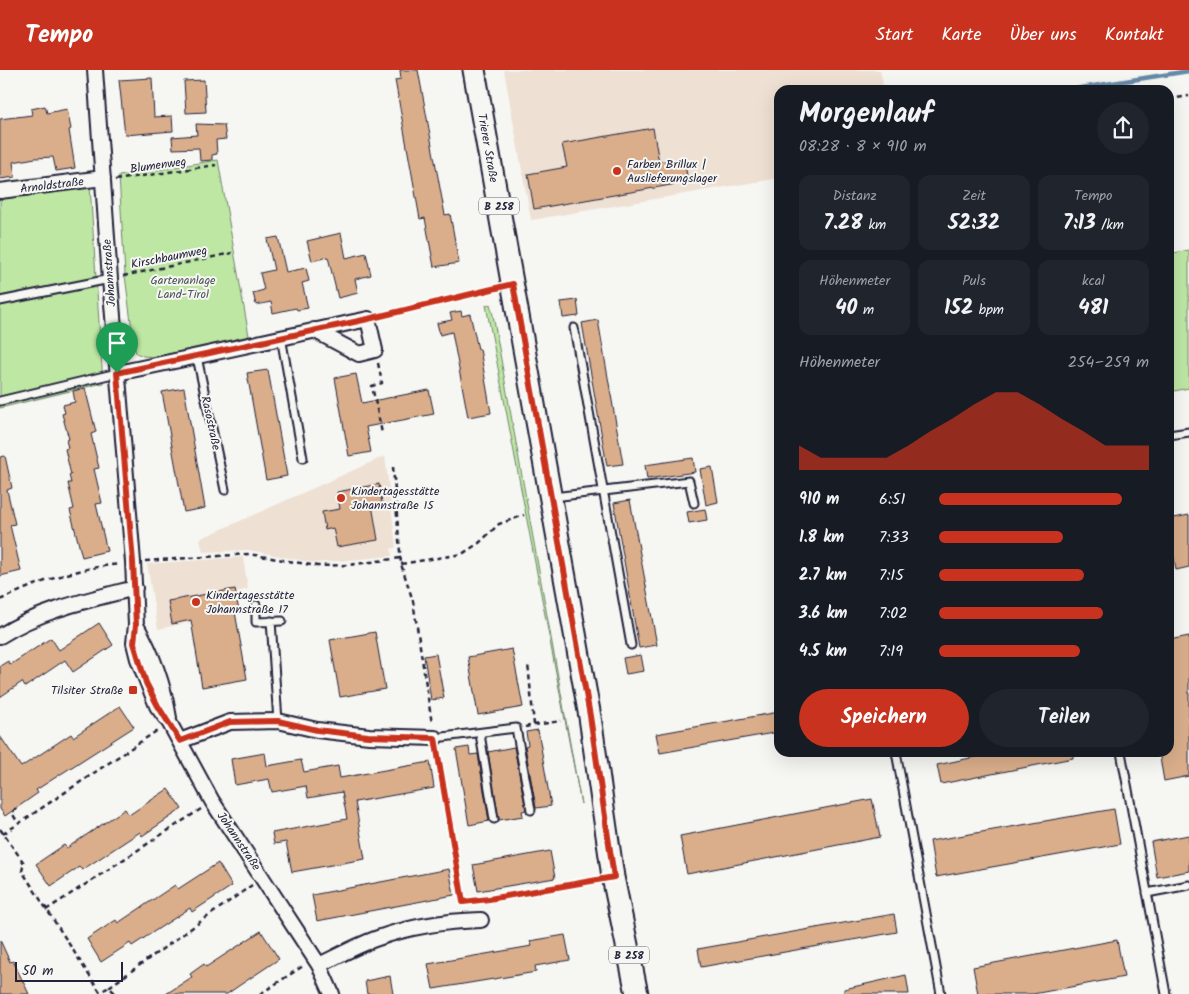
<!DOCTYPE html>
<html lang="de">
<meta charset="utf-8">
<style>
:root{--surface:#171b24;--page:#20242c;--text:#f1f3f6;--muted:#9ea1a6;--accent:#c8321e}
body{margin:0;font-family:Kalam,sans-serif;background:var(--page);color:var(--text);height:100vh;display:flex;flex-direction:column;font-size:19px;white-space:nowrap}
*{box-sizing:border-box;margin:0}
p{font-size:16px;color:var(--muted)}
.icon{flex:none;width:28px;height:28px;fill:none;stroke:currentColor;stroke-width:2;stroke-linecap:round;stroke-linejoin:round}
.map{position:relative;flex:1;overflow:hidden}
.panel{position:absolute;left:774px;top:15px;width:400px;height:672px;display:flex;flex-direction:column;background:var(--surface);border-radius:15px;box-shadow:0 5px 20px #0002}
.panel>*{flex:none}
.scale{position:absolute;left:15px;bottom:12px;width:108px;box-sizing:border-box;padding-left:5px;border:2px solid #22223b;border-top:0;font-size:14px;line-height:18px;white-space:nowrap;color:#22223b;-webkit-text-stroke:4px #f6f6f2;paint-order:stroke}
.pin{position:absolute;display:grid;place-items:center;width:42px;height:42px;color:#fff;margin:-51px -21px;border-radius:50% 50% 50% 0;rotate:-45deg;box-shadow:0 0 5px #0007}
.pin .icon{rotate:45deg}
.round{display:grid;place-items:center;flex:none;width:52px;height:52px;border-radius:26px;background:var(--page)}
.head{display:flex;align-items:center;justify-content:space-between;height:85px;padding:0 25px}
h1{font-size:28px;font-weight:700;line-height:38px}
.stats{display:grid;grid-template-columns:repeat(3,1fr);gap:8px;height:85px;padding:5px 25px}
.stats div{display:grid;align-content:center;border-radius:12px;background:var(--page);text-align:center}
.stats b{font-size:21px;font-weight:700}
.stats small{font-size:14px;font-weight:400}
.stats p{font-size:14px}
.chart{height:140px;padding:10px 25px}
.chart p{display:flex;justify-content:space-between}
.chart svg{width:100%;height:90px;margin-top:5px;fill:var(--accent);opacity:.7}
.cta{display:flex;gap:10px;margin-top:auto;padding:10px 25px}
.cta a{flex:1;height:58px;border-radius:30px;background:var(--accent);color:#fff;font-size:20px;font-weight:700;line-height:58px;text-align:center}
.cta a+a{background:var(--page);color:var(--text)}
ul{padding:0 25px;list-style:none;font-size:16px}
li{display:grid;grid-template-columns:80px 60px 1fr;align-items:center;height:38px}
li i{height:12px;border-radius:6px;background:var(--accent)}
header{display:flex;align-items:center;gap:30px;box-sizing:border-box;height:70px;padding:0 25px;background:var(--accent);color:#fff}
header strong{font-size:24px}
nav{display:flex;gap:28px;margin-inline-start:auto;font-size:18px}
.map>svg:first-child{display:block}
</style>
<header>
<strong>Tempo</strong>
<nav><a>Start</a><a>Karte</a><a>Über uns</a><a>Kontakt</a></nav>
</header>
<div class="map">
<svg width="1189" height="924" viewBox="0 0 1189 924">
<rect width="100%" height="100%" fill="#f6f6f2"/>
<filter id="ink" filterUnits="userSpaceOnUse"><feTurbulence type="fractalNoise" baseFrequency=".02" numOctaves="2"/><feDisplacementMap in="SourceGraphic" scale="10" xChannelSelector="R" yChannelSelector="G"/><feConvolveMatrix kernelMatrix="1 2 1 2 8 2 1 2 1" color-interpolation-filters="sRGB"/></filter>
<g filter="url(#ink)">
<path fill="#eee0d3" d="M504,0H880L884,20H779V108L531,150Z
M385,386L396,477L391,479L392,486L315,493L249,480L203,482L200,469Z
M243,487L248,519L236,522L240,542L158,559L147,494Z"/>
<path fill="#bee7a3" stroke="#70846f" d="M218,90L249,266L155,287L143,286L136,283L134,276L125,205L119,106Z
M90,116L103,313L0,338V127Z
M1189,180V318L1169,322V184Z
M490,234L493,245L581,734L486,235Z"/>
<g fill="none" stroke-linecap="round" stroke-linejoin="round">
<path stroke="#658aa9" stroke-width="4.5" d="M1068,20L1189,1"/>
</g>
<path fill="#daae8b" stroke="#22223b" d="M400,0H418L445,145L450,144L459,193L434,197L425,148L420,149L395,10L401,9Z
M152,8L154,47L172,46L173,61L125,65L119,10Z
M204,10L206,42L186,43L184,11Z
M45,36L47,43L67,39L71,59L69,60L75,98L56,101L53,87L35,88L13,92L15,107L0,109V49L32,45L31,39Z
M196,54L224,55L226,69L216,70L217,84L212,85V90L200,91L199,78L173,79L172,67L197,65Z
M653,58L659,92L684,88L688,112L534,139L528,104L567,97L562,74Z
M341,163L346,188L366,183L371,205L355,209L358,223L338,228L328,187L312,191L307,171Z
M278,167L286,202L306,198L309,211L302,213L308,238L297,240L296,238L273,243L271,232L256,235L253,223L264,220L260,203L274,200L267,169Z
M577,230L579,246L563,248L561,232Z
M461,241L462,246L470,244L478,279H480L491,343L468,347L452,262L440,265L437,253L452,250L450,243Z
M598,250L623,394L607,396L582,253Z
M268,300L287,406L266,410L247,303Z
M356,304L362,333L429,320L434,344L366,357L371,382L349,386L335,308Z
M85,318L96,362L91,364L99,398L94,399L102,433L96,434L107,481L82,487L70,440L74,439L68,413H71L69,405H71L65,379L68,378L66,370L69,369L62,344L65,343L63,335L75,332L73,321Z
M184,318L205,438L184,442L162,322Z
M5,386L12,418L7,420L15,454L10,455L21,501L0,506V387Z
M693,388L695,402L647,409L645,395Z
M712,397L718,432L706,435L700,399Z
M379,414L382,433L372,435L378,470L337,477L333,458L325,460L322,442L340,439L337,422Z
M630,430L657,575L639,578L614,433Z
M705,439L707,450L689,453L687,442Z
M1189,445V497L1176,500L1169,459V449Z
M235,519L239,542H235L247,609L202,617L191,550L172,554L168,531Z
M99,553L113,575L73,602L65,590L25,617L22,612L0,627V596L8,591L10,595L51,568L59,580Z
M375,562L385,619L340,627L330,570Z
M1189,566V706L1164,711L1159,682H1169V570Z
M512,579L523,637L478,645L468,587Z
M436,584L444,628L431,630L424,586Z
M641,585L644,601L626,604L623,588Z
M120,636L134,657L36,720L38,723L5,746L0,739V666L21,697L71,664L73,667Z
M779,642V662L660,683L656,664Z
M538,660L551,736L536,738L525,676L528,675L526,662Z
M469,677L470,685L478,684L489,751L469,755L456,679Z
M514,677L526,740L522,741L523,746L499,750L488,682Z
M999,682H1073V688L941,714L937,695Z
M265,683L267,696L301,690L304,702L338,696L340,708L430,692L434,718L355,732L365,789L292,802L286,772L274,774L272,763L347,749L342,722L308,728L306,716L272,722L269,709L235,715L231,689Z
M168,719L182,739L142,766L140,762L82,800L79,797L51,816L36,794L64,775L67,778L125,739L129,745Z
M872,729L880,767L687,804L680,766Z
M1114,739L1120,774L936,807L930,771Z
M1189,765V801L1157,807L1151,772Z
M550,781L555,808L478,821L473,795Z
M218,793L232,816L192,842L190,838L132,876L130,873L101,892L87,869L116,850L118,853L175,815L178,819Z
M449,799L454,825L317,851L312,825Z
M894,844L897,862L701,897L698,879Z
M261,861L279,889L240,915L227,924H166L192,907L190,904L204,894L206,897Z
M565,865L570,890L535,896L536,902L433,919L428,894L532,876L530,871Z
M0,870L10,892L13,891L29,924H0Z
M1117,870L1124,907L1033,924H978L973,897Z
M906,905L909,924H844V919Z
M390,906L393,924H367L365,911Z"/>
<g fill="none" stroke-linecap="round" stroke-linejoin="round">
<defs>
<path id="lane" d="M0,231L110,209
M574,258L631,575
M281,267L303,388
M197,287L225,420
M0,331L117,303
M1169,365L1189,362
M553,427L689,411L694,433
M256,535V552L282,551
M271,551L278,651
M480,664L494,749
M435,668L516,658L531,740
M896,682L941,924
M1121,682L1166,924
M1147,823L1189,815"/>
<path id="street" d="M95,0L110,209L133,492L136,555L134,573L138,589L157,636L169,652L212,731L319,895L332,924
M0,121L103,108
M117,303C201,286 284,267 368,249L375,280L359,284L314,260
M136,555C152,583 164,617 169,648
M0,566C41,540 88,530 135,518
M180,671L230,652L278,651L317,660L369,666L435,668
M319,895C338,886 356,876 375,869C408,857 446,851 481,850"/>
<path id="primary" d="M474,0L590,647L613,807L637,924"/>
</defs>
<use href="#lane" stroke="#22223b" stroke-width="11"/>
<use href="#street" stroke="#22223b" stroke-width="18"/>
<use href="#primary" stroke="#22223b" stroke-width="25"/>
<path stroke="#22223b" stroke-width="2.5" stroke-dasharray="5 4" stroke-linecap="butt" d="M1169,29L1189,26
M115,110L216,95
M123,206L232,183
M381,246L495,218
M378,293L382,313L372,316L382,363
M393,397L401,494L413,531L432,654
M145,491L249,484L317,496L349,495L400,488
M401,494L462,484L479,473L499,454L524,445
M0,530C38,512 77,498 120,494
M534,655L561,651
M525,657L534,655L528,594
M437,682L463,832L489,829L596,810
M16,738L12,743L18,753
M0,759L24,793L22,801L100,922L109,917L116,924
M3,764L158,660
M46,840L201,739
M109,917L252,815
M260,924L303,896"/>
<use href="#lane" stroke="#f6f6f2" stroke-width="7"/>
<use href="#street" stroke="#f6f6f2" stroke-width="14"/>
<use href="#primary" stroke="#f6f6f2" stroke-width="21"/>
</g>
</g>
<g fill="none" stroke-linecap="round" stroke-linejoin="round" filter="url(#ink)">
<defs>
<path id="route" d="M513,214L590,646L614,807L489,829L463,832L435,668L368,666L317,660L278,651L230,652L180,671L158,636L146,613L134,573L136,555L133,492L117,303L368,249Z"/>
</defs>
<use href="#route" stroke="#fff" stroke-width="10"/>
<use href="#route" stroke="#c8321e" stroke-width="6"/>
</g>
<g fill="#c8321e" stroke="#f6f6f2" stroke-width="2">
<circle cx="617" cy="101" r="5"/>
<circle cx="341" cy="428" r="5"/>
<circle cx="196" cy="532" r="5"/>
<rect x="128" y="615" width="10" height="10" rx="2.5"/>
</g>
<g text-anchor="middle" stroke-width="4" stroke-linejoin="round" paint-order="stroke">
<g fill="#f6f6f2" stroke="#626272" stroke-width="1">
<rect x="479" y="127.5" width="40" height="17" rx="4"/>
<rect x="609" y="876.5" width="40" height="17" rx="4"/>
</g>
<g font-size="11" font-weight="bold" fill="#22223b">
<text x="499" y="140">B 258</text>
<text x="629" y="889">B 258</text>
</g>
<g font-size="12" fill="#22223b" stroke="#f6f6f2">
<text transform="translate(488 78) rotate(80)" y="4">Trierer Straße</text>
<text transform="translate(158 95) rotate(-8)" y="4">Blumenweg</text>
<text transform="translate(52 115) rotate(-7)" y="4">Arnoldstraße</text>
<text transform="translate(169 187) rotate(-11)" y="4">Kirschbaumweg</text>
<text transform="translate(109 203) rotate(-94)" y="4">Johannstraße</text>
<text transform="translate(211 353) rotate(78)" y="4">Rasostraße</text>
<text transform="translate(239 771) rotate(56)" y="4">Johannstraße</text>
</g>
<g font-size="12" fill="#22223b" stroke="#f6f6f2" text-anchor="start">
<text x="627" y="98">Farben Brillux |<tspan x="627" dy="14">Auslieferungslager</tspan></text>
<text x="351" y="425">Kindertagesstätte<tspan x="351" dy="14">Johannstraße 15</tspan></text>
<text x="206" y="529">Kindertagesstätte<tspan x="206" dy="14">Johannstraße 17</tspan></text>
<text x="123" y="624" text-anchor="end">Tilsiter Straße</text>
</g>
<g font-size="12" fill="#495355" stroke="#f6f6f2">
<text x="183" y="214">Gartenanlage<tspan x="183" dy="14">Land-Tirol</tspan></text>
</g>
</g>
</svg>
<div class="scale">50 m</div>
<div class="pin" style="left:117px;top:303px;background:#1e9e55"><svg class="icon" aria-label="arrive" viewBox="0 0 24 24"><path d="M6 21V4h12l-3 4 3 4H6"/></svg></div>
<section class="panel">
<div class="head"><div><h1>Morgenlauf</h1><p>08:28 · 8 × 910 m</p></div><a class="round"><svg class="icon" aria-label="share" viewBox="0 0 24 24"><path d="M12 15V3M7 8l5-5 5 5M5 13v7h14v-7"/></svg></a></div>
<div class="stats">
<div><p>Distanz</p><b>7.28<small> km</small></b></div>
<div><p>Zeit</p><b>52:32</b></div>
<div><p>Tempo</p><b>7:13<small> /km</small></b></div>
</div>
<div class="stats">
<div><p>Höhenmeter</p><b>40<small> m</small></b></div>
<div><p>Puls</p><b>152<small> bpm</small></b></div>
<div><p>kcal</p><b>481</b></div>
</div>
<div class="chart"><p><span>Höhenmeter</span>254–259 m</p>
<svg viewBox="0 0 160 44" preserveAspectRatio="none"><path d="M0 44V32L10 38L20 38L30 38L40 38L50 32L60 25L70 19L80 12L90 6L100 6L110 12L120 19L130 25L140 32L150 32L160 32V44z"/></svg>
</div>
<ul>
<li><b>910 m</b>6:51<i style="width:87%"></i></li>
<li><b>1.8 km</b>7:33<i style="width:59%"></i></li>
<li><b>2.7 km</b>7:15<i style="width:69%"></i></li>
<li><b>3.6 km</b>7:02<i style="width:78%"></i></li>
<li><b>4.5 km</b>7:19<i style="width:67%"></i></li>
</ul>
<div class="cta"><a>Speichern</a><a>Teilen</a></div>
</section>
</div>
